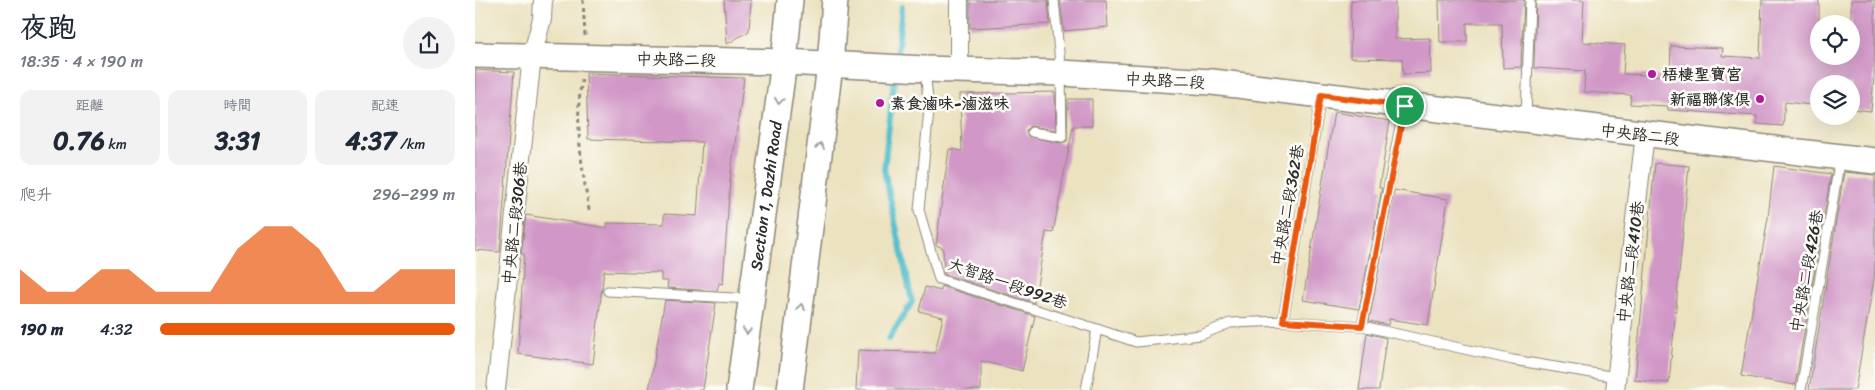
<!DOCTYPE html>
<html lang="zh-TW">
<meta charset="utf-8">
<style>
:root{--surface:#fff;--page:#f2f2f3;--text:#1f2937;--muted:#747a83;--accent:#ea580c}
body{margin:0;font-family:Sriracha,"LXGW WenKai TC",sans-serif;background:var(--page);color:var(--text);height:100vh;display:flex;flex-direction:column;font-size:19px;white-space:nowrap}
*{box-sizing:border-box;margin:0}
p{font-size:16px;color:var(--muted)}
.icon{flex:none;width:28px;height:28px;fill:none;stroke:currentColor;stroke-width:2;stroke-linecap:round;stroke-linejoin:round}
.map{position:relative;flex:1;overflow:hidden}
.sheet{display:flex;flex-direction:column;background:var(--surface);width:475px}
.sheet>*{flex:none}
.fabs{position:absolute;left:1335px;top:15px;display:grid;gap:10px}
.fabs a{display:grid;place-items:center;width:50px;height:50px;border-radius:50%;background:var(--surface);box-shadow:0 5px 20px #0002;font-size:25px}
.pin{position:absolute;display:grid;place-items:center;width:42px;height:42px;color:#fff;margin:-21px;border:2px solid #fff;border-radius:50%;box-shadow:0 1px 5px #0007}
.round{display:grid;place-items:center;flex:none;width:52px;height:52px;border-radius:26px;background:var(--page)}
.summary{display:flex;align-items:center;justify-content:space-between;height:85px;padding:0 20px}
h1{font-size:28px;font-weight:700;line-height:38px}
.figures{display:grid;grid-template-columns:repeat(3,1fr);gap:8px;height:85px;padding:5px 20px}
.figures div{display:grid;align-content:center;border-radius:12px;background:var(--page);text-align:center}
.figures b{font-size:25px;font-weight:700}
.figures small{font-size:14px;font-weight:400}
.figures p{font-size:14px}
.chart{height:140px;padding:10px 20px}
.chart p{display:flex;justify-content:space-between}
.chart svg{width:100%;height:90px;margin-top:5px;fill:var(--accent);opacity:.7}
ul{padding:0 20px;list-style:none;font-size:16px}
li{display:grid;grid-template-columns:80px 60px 1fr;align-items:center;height:38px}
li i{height:12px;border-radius:6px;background:var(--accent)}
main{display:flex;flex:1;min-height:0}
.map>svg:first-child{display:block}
</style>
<main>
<section class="sheet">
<div class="summary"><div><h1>夜跑</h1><p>18:35 · 4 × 190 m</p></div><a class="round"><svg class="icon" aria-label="share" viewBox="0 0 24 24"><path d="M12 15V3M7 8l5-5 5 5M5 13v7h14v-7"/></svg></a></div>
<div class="figures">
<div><p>距離</p><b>0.76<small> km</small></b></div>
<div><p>時間</p><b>3:31</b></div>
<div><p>配速</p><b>4:37<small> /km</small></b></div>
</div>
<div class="chart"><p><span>爬升</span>296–299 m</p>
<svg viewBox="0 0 160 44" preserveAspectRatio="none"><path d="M0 44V27L10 38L20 38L30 27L40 27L50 38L60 38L70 38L80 17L90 6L100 6L110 17L120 38L130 38L140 27L150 27L160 27V44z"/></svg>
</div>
<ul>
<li><b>190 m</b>4:32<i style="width:100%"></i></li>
</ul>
</section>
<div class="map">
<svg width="1400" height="390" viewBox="0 0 1400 390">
<rect width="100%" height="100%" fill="#fdfcf7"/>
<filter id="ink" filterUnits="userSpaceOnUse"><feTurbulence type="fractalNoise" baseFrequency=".02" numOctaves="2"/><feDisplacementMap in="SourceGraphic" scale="10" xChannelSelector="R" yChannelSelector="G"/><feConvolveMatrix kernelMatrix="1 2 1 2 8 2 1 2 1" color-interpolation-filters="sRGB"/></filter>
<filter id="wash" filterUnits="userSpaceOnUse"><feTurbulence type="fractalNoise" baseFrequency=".0096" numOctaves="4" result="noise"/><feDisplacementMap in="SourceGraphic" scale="20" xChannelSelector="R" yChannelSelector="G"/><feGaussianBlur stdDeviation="1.12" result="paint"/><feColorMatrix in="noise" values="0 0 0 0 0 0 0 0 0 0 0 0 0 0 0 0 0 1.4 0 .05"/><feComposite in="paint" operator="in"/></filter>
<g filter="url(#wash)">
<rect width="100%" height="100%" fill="#ebe2c0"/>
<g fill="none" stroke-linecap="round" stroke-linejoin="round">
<path stroke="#53bfcc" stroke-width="6" d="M421,64L427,7
M414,339L437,302L409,169L420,73"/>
</g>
<g id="blocks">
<path fill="#d198c7" d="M249,0H276L274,31L252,44Z
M495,0H573L575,24L495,28Z
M585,0H631L633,27L589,31Z
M876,0H920V39L955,38L956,73L928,74L927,59L875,58Z
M964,0H1049L1046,67L1028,68L1027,23H992V42H965Z
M1061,0H1109L1107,42L1150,45L1148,74L1195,76L1196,46L1248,48L1247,56L1285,58L1287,0H1344V56H1376V0H1400V66L1396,111L1376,109V84H1344V106L1310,102L1308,126L1282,124V116L1193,110V106L1155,104L1156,95L1109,92L1110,71L1059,68Z
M0,70L39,72L25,252L0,250Z
M111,73L269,78L255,180L248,284L244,283L242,291L192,288L193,281H186V273L129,271L118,364L43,354L49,254H46L51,215L132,228V223L189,224V214L222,216L227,142L113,139Z
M580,92L581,130L555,126L551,130L553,136L586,143L592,141L593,99H617V126H598L578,233L571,232L559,303L469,274L468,248L461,245L474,149L487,151L485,94Z
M859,112L915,121L904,188H907L884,309L828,300Z
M1180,163L1214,166L1194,383L1160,380Z
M1299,166L1356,174L1320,385L1266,376L1293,218Z
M1369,172L1400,175V273L1380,390H1334Z
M919,190L973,199L953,325L914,319L913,325L894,321Z
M466,286L560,316L547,371L506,361V390H381L383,350L460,353L468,317L444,311L450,287L466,291Z
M190,300L241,303L228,390H174Z
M892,333L911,338L904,390H884Z"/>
</g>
</g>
<g filter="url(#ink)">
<use href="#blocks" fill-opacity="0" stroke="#8b8676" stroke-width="1"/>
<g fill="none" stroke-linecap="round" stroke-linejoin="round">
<defs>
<path id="lane" d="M450,70L454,110L444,210L464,279L622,329
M1051,117L1055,0
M557,132L587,137L586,73L579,0
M133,291L276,299
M808,321L846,96
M887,326L929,106
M611,390L622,329L661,342L726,335L755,323L808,321L887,326L1038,360L1141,377
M1326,390L1365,158"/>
<path id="street" d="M484,69V0
M21,390L57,56L67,19L68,0
M1140,390L1170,134"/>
<g id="secondary">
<path d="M0,55L309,62L450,69L586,73L737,82L1400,161"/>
<path id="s1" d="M264,390L309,62L315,0"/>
<path d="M315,390L355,65L360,0"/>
</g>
</defs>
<use href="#lane" stroke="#8b8676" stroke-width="11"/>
<use href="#street" stroke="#8b8676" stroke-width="20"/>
<use href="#secondary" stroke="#8b8676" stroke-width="28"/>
<path stroke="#8b8676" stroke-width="3" stroke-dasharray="4 4" stroke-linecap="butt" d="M108,0L110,36
M107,79C99,121 107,168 114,210"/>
<use href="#lane" stroke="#fff" stroke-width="9"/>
<use href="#street" stroke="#fff" stroke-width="18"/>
<use href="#secondary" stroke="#fff" stroke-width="25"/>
</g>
<defs><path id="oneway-chevron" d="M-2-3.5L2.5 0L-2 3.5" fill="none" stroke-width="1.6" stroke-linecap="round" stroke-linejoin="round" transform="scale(1.25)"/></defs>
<g stroke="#a0a0a0">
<use href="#oneway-chevron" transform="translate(304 101) rotate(98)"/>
<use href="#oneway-chevron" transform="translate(345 146) rotate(-83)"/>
<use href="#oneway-chevron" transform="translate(326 307) rotate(-83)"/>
<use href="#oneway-chevron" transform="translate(272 331) rotate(97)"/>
</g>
</g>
<g fill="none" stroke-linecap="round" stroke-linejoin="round" filter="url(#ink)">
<defs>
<path id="route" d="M846,95L930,106L887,326L808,321Z"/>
</defs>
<use href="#route" stroke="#fff" stroke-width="10"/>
<use href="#route" stroke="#ea580c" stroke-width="6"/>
</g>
<g fill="#b5179e" stroke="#fdfcf7" stroke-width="2">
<circle cx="1177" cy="74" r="5"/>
<circle cx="1285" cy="99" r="5"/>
<circle cx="405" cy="103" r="5"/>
</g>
<g text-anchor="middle" stroke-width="5" stroke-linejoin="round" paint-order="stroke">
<g font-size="16" fill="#2b2b2b" stroke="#fdfcf7">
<text transform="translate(201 59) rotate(1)" y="6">中央路二段</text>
<text transform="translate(690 80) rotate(3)" y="6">中央路二段</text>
<text transform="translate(1165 134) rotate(7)" y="6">中央路二段</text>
<text dy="6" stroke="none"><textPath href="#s1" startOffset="196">Section 1, Dazhi Road</textPath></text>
<text transform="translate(812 205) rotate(-80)" y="6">中央路二段362巷</text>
<text transform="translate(39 223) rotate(-84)" y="6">中央路二段306巷</text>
<text transform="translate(1155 262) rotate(-83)" y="6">中央路二段410巷</text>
<text transform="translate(1331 271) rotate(-80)" y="6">中央路二段426巷</text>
<text transform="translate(533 283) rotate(19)" y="6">大智路一段992巷</text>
</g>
<g font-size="16" font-weight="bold" fill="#2b2b2b" stroke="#fdfcf7" text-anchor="start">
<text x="1187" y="80">梧棲聖寶宮</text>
<text x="1275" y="105" text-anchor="end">新福聯傢俱</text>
<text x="415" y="109">素食滷味-滷滋味</text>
</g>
</g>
</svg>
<div class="fabs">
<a><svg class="icon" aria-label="locate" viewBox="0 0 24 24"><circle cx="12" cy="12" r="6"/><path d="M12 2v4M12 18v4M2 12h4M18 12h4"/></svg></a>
<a><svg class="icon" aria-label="layers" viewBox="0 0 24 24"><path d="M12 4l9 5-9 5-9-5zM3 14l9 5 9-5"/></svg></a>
</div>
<div class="pin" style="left:930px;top:106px;background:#1e9e55"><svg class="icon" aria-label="arrive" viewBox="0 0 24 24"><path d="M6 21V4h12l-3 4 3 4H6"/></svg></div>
</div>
</main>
